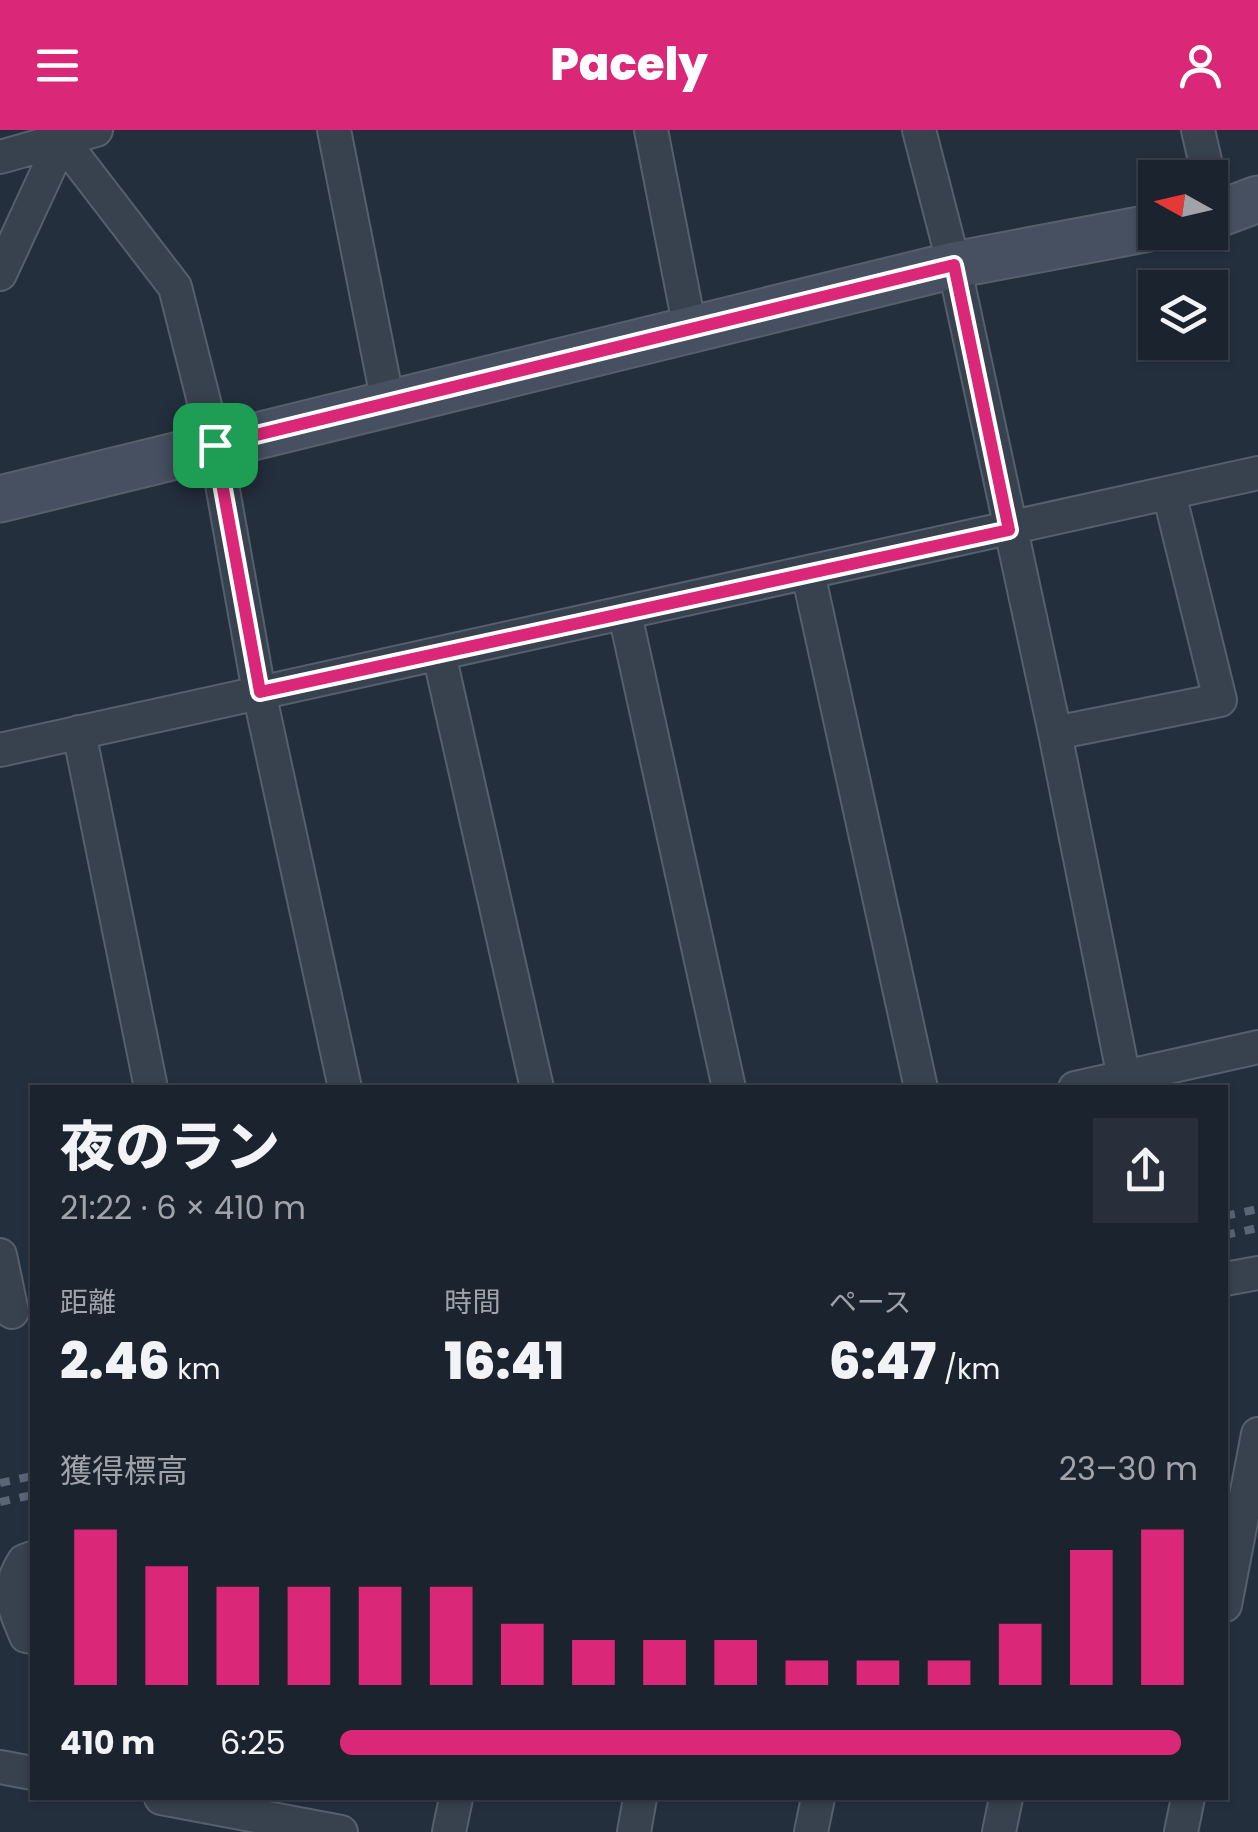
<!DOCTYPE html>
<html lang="ja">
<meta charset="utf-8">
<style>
:root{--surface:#1b232e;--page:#282f3a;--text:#f1f3f6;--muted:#a0a4aa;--line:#39404a;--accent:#db2777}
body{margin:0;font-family:Poppins,"Noto Sans JP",sans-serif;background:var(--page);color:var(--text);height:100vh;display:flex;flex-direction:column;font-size:38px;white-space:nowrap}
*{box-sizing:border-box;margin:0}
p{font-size:32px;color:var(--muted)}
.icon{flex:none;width:55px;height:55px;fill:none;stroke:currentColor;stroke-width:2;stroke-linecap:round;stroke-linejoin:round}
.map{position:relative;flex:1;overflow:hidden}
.drawer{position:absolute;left:30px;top:955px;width:1198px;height:715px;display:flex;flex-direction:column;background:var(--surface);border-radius:0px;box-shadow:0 2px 8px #0004,0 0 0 2px var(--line)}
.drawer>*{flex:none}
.needle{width:65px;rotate:278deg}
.controls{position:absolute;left:1138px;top:30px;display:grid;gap:20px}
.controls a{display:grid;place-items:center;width:90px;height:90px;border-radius:0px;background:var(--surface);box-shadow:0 2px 8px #0004,0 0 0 2px var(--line);font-size:50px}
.pin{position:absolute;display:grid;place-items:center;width:85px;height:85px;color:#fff;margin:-42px;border-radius:20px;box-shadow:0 5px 15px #0006}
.round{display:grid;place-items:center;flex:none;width:105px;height:105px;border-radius:0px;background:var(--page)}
.summary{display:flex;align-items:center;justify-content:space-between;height:170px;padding:0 30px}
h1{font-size:55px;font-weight:800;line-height:75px}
.stats{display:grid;grid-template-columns:repeat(3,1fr);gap:15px;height:170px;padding:10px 30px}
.stats div{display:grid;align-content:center}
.stats b{font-size:50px;font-weight:800}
.stats small{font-size:28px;font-weight:400}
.stats p{font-size:28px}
.chart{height:280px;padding:20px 30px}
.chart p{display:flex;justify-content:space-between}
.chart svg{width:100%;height:180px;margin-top:10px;stroke:var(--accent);stroke-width:6}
ul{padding:0 30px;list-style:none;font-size:32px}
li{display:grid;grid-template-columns:160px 120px 1fr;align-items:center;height:75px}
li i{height:25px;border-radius:12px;background:var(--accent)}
header{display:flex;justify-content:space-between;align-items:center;height:130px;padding:0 30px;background:var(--accent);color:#fff;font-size:45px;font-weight:800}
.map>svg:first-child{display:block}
</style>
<header><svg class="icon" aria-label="menu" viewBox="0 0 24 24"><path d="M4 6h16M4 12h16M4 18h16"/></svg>Pacely<svg class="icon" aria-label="person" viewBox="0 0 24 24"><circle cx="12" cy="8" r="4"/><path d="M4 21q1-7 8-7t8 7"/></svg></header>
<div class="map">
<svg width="1258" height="1702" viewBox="0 0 1258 1702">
<rect width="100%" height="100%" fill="#242f3e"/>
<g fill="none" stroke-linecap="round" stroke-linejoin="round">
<defs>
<path id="street" d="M334,0L388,273
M651,0L690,199
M919,0L954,135L1055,603L1126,958
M1198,0L1209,48
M62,10L175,157L215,315L259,562L345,958
M0,27L96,0
M0,144L62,10V0
M808,443L921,958
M625,484L729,958
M439,524L537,958
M79,602L151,958
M1055,603L1220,570L1169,363
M0,620L1258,343
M1075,958L1258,917
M0,1125L12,1182
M1225,1149L1258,1143
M32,1428L24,1431C5,1461 13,1474 26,1506L32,1507
M1225,1475L1258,1304
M0,1637L32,1643
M161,1668L341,1702
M449,1702L456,1668
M634,1702L640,1668
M811,1702L818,1668
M999,1702L1006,1668
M1181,1702L1188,1668"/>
<path id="secondary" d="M1210,87L1258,69
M0,369L954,135L1155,97"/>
</defs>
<use href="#street" stroke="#565f6c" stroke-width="36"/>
<use href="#secondary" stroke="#565f6c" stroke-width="49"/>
<use href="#street" stroke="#38414e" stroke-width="32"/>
<use href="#secondary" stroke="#465061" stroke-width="45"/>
<path stroke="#5a6575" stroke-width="8" stroke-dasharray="10 10" stroke-linecap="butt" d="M1225,1086L1258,1079
M1225,1105L1258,1098
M0,1353L32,1346
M0,1372L32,1365"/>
</g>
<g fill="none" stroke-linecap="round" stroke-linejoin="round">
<defs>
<path id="route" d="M954,135L1009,400L260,562L215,315Z"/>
</defs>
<use href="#route" stroke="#fff" stroke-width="20"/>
<use href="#route" stroke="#db2777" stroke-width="12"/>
</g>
</svg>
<div class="controls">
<a><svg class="needle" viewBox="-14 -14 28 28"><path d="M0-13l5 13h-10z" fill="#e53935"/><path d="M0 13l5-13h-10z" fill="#a0a4aa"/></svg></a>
<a><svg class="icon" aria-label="layers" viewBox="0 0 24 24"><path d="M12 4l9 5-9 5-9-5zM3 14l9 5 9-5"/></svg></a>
</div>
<div class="pin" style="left:215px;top:315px;background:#1e9e55"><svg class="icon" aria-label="arrive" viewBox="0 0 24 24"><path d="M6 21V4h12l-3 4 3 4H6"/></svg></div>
<section class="drawer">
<div class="summary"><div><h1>夜のラン</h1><p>21:22 · 6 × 410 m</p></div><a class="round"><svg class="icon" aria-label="share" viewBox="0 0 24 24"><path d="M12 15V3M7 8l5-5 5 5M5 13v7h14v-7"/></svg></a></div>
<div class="stats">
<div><p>距離</p><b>2.46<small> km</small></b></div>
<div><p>時間</p><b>16:41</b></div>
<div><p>ペース</p><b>6:47<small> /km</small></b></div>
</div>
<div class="chart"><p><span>獲得標高</span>23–30 m</p>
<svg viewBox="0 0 160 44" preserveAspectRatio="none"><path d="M5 44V6M15 44V15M25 44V20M35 44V20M45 44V20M55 44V20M65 44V29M75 44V33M85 44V33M95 44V33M105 44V38M115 44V38M125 44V38M135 44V29M145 44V11M155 44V6"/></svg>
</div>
<ul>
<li><b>410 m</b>6:25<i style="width:98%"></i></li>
</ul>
</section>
</div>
